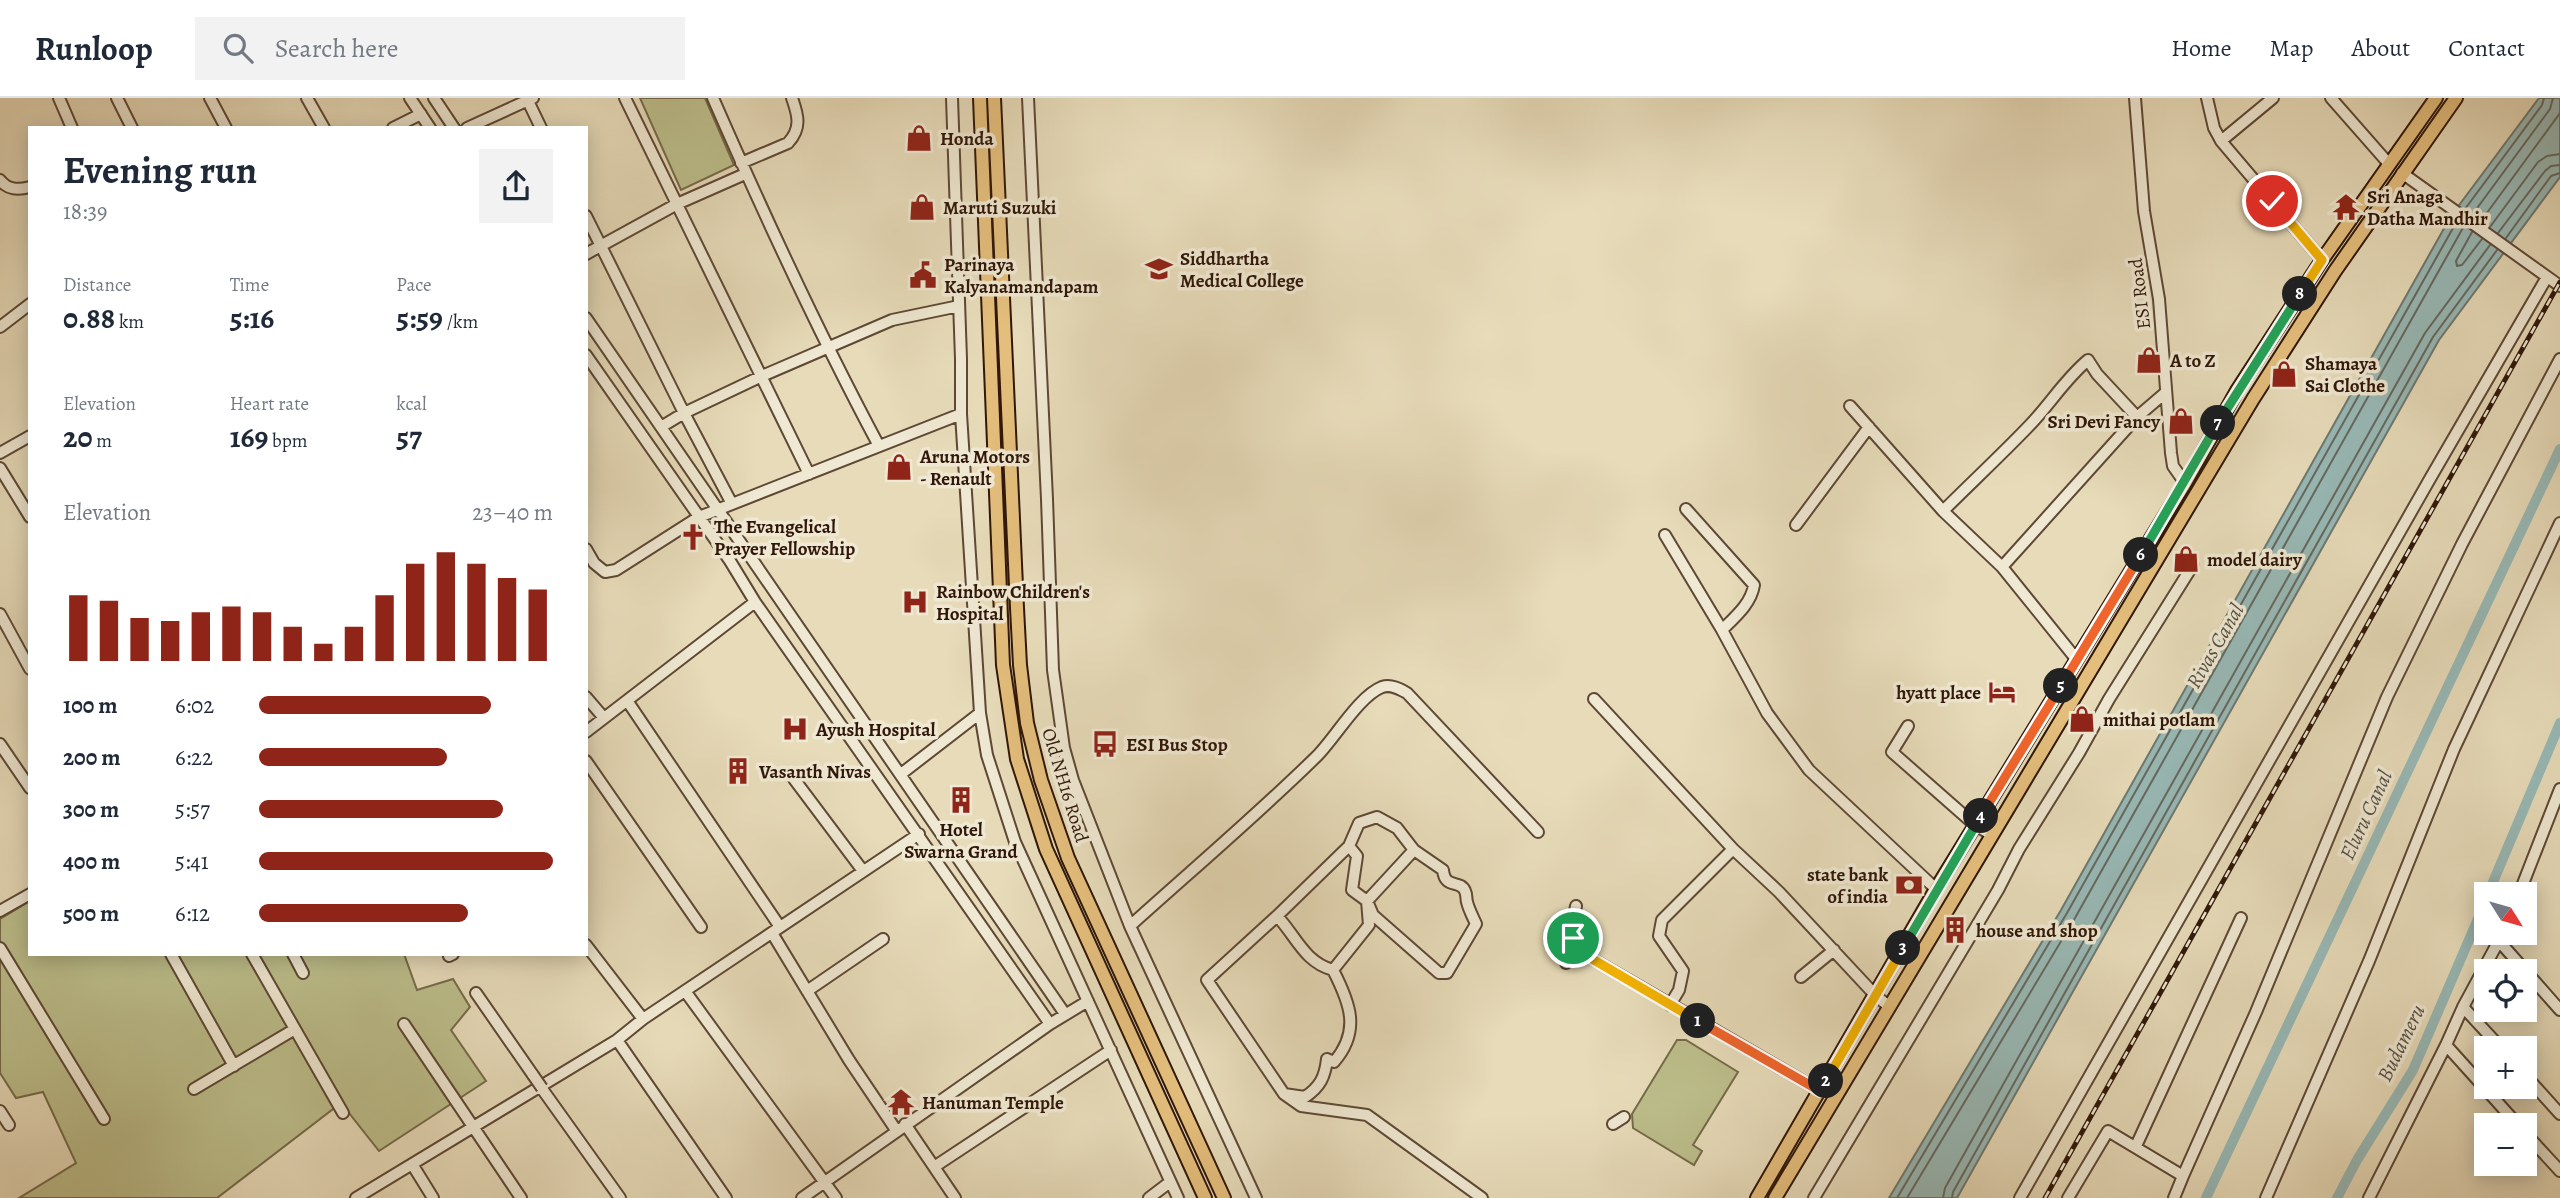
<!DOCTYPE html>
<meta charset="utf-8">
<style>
:root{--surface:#fff;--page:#f2f2f3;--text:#1f2937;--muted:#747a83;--line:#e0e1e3;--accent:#8f2418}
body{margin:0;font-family:Alegreya,serif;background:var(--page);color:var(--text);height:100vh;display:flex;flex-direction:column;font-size:26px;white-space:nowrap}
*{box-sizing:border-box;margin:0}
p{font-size:23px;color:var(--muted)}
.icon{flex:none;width:38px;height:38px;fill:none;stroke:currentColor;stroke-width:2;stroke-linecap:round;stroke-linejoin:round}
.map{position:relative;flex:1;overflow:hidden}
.sheet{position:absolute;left:28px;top:28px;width:560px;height:830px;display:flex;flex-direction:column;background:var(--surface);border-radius:0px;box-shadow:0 4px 18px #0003}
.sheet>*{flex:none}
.needle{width:46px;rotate:127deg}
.buttons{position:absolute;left:2474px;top:784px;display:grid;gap:14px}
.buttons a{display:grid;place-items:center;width:63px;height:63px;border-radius:0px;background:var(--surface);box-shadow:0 4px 18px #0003;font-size:35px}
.pin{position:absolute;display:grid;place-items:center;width:60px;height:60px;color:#fff;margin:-30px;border:4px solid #fff;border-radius:50%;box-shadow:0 2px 7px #0007}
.km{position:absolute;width:35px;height:35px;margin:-18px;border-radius:50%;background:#222;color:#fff;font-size:19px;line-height:35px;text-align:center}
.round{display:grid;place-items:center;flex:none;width:74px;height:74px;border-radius:0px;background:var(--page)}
.overview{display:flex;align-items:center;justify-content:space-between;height:119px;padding:0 35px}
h1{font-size:38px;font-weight:600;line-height:52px}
.stats{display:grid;grid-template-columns:repeat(3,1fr);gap:10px;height:119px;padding:7px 35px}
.stats div{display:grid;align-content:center}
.stats b{font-size:30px;font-weight:600}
.stats small{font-size:19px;font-weight:400}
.stats p{font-size:19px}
.chart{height:196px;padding:14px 35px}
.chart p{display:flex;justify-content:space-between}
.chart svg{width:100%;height:126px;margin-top:7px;stroke:var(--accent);stroke-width:6}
ul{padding:0 35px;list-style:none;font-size:23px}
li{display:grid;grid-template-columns:112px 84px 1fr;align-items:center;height:52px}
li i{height:18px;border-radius:9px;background:var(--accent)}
header{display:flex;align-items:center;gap:42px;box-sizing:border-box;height:98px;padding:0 35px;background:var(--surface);border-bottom:2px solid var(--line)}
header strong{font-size:33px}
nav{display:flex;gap:38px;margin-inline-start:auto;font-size:24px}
.search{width:490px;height:63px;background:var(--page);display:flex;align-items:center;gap:18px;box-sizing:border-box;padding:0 24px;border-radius:0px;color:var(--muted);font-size:26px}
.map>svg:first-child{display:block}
</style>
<header>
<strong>Runloop</strong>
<div class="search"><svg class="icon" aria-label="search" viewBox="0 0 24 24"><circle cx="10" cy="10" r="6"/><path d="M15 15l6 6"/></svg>Search here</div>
<nav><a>Home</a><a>Map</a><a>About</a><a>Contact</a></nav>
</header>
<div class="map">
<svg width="2560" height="1100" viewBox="0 0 2560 1100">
<rect width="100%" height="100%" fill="#e7dbb9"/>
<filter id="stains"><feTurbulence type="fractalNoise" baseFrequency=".00286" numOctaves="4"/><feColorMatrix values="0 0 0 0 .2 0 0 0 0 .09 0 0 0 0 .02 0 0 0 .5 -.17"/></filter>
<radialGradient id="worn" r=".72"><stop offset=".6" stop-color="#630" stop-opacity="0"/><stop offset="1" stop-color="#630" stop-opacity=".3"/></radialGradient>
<path fill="#bcbe8b" stroke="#766a4a" stroke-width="2" d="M640,0H705L734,67L681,92Z
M30,803V856H297L299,858L303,856H404L417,892L453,881L470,909L451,932L486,983L379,1053L341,1005L217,1100H19L76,1065L43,994L16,1000L0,975V821Z
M1677,942H1686L1738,974L1693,1047L1702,1053L1694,1067L1633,1030L1632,1016Z"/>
<path fill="#98b9b6" stroke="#6e7871" stroke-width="2" d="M2539,0H2560V79L2439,242L1957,1100H1889L2061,812L2451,118Z"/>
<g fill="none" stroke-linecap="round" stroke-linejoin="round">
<path stroke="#646860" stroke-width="2" d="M2465,111L2542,7L2544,0
M2472,117L2550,11L2553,0
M2481,123L2560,15
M2490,129L2538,64L2547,58L2560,56
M2472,134L2456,163L2457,168L2462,167L2482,141
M2498,135L2545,73L2551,68L2560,67
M2506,140L2551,78L2560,75
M1897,1100L2067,815L2457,123
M1907,1100L2075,820L2464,128
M1943,1100L1945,1090L2425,235L2490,147
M1952,1100L1953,1094L2433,239L2497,152"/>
<path stroke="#98b9b6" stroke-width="10" d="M2488,796L2560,625
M2206,1100L2560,351
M2337,1100L2357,1062L2413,972L2487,800"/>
<defs>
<path id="minor" d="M59,0L72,30
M117,0L132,30
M210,0L226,30
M307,0L324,30
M410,0L430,30
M434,0L454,30
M625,0L809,376
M713,0C765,119 818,234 879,348
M952,0L961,261V316L980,615L987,657L1015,744L1178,1100
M1028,0L1047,401L1053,572L1064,650L1073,682L1130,828L1256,1100
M2135,0L2144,113L2159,201L2171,355L2173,368L2185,385
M2207,0L2214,30L2221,43L2322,162
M2331,0L2389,66
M528,3L541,30
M393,30L421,16
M467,30L533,0
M2221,43L2273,0
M741,65L788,45C802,30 798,17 792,0
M2402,75L2560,188
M0,82C8,92 18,92 30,89
M586,118L684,315L732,406
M586,156L677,106L745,76
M586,220L1065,916
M0,229L30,206
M586,257L730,463L755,504L1050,926
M1850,308L1943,413L2002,469L2077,562
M661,329L684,315L762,278L892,222L959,208
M0,355L30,338
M0,370L30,419
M1686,411L1754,487C1751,506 1735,519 1722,532
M1943,413C1971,385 2000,358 2027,330C2049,308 2064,282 2088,262L2097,276L2137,319
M1796,427L1869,329
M1665,437L1722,532L1767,615L1809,672L1936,791
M586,451L594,465L605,474L616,472L699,419L961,316
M2002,469L2137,319L2165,295
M0,516L30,571
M586,599L604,620
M1594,601L1733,751L1779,794L1876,898L1890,909
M628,604L780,829
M1908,628L1892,654L1975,727L1992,737
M586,634L755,504
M0,646L30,690
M586,663L701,829
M901,676L980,615
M794,681L863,773
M1349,748L1359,725L1377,719L1397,730L1414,752L1367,803L1373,817L1439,875H1447L1476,826C1473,819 1469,812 1467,804C1466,801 1467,797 1465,793C1460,781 1445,792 1443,772L1414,752
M2519,796L2560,691
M1576,808C1573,824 1568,843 1582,855L1820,993
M0,813L30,796
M1277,818L1349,748L1357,758L1352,792L1367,803L1369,827L1333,872
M1130,828C1192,772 1257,717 1317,658C1335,640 1359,598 1382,589C1391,586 1400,591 1407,595L1538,734
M772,835L849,962L896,1032
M2499,843L2560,912
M586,847L643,921
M0,850L104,1021
M171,856L234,968
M252,856L343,1015
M293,856L303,875
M449,858L453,856
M1566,865L1572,840
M1801,879L1834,852
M685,893L836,1100
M807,893L883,841
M476,895L533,977
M1670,907L1679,892L1683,873L1659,838L1662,822L1733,751
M2463,909L2501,950
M404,926L521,1100
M617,942L726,1100
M2446,947L2518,1027
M2525,977L2560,1016
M540,988L620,1100
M194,991L295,931
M1284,996L1305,999C1320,989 1325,979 1327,961L1334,964C1361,933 1350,905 1333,872C1304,864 1296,838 1277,818L1207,882L1284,996L1301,1008L1367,1017L1482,1100
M0,1013L9,1027
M905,1026L955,1100
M1613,1026L1624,1019
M2525,1035L2560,1073
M2136,1048L2241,820
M412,1066L433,1100
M934,1069L1111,952
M356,1100L617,942L643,921L919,736
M802,1100L1050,926L1088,903
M1149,1100L1170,1084
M1814,1100L1998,792L2019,751L2079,655L2109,601L2193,467
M2020,1100L2431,379L2547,179
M2068,1100L2108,1033L2183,1078L2256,914L2387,599L2462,446L2560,261
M2174,1100L2183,1078
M2266,1100L2369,863L2454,651L2560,425
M2369,1100L2446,947L2463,909L2503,835"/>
<path id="major" d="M980,0L1003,567L1017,661L1046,751L1205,1100
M994,0L1017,510L1020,567L1027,625L1041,682L1068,760L1224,1100
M1757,1100L1936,791L2185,385L2238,291L2322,162L2436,0
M1775,1100L2253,301L2335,173L2456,0"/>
</defs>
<use href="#minor" stroke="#5e4835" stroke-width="14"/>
<use href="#major" stroke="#301709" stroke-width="16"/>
<use href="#minor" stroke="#efe8d2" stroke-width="10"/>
<use href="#major" stroke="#e4be7c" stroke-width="12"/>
<defs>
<path id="rail" d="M2045,1100L2560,184"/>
</defs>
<use href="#rail" stroke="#301709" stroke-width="5"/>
<use href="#rail" stroke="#efe8d2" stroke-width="2.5" stroke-dasharray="8" stroke-linecap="butt"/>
<defs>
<path id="minor-bridge" d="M533,977L542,990"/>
</defs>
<use href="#minor-bridge" stroke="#5e4835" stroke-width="14" stroke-linecap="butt"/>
<use href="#minor-bridge" stroke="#efe8d2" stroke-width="10"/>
</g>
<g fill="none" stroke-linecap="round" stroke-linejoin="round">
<defs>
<path id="split-1" d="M1573,840L1575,849L1582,855L1698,923"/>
<path id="split-2" d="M1698,923L1820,993L1826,983"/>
<path id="split-3" d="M1826,983L1903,850"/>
<path id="split-4" d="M1903,850L1981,718"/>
<path id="split-5" d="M1981,718L2061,588"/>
<path id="split-6" d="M2061,588L2141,457"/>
<path id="split-7" d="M2141,457L2218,325"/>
<path id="split-8" d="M2218,325L2300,196"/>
<path id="split-9" d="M2272,103L2322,162L2300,196"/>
</defs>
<use href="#split-1" stroke="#fff" stroke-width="14"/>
<use href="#split-2" stroke="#fff" stroke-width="14"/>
<use href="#split-3" stroke="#fff" stroke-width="14"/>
<use href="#split-4" stroke="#fff" stroke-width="14"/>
<use href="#split-5" stroke="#fff" stroke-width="14"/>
<use href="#split-6" stroke="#fff" stroke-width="14"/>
<use href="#split-7" stroke="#fff" stroke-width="14"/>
<use href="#split-8" stroke="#fff" stroke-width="14"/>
<use href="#split-9" stroke="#fff" stroke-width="14"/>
<use href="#split-1" stroke="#f5b400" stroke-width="9"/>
<use href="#split-2" stroke="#f0652b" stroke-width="9"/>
<use href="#split-3" stroke="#f5b400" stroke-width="9"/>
<use href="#split-4" stroke="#22a559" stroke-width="9"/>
<use href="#split-5" stroke="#f0652b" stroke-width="9"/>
<use href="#split-6" stroke="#f0652b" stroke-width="9"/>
<use href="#split-7" stroke="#22a559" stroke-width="9"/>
<use href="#split-8" stroke="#22a559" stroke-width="9"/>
<use href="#split-9" stroke="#f5b400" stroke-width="9"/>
</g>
<defs>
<symbol id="shop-bare" viewBox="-9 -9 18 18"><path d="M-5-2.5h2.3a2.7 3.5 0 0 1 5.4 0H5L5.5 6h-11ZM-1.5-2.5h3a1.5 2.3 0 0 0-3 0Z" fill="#8f2418" stroke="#efe8d2" stroke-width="2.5" paint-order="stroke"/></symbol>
<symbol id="temple-bare" viewBox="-9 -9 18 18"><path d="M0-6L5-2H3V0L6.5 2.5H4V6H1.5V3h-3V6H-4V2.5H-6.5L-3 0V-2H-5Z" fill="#8f2418" stroke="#efe8d2" stroke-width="2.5" paint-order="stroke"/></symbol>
<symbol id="university-bare" viewBox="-9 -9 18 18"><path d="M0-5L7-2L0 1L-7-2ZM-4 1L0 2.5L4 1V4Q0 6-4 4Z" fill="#8f2418" stroke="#efe8d2" stroke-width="2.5" paint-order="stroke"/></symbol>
<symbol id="civic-bare" viewBox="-9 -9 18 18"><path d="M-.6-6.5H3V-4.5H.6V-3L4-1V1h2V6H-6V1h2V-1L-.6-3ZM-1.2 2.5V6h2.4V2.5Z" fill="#8f2418" stroke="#efe8d2" stroke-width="2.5" paint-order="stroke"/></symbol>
<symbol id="church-bare" viewBox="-9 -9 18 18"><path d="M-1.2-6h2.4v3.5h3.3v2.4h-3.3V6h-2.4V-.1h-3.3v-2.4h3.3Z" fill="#8f2418" stroke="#efe8d2" stroke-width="2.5" paint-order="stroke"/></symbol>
<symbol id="hospital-bare" viewBox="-9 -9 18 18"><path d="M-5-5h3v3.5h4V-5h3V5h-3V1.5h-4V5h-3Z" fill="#8f2418" stroke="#efe8d2" stroke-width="2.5" paint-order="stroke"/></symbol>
<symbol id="hotel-bare" viewBox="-9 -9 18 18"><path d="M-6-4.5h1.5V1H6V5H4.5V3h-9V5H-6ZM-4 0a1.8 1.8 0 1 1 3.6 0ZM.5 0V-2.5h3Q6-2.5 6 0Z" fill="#8f2418" stroke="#efe8d2" stroke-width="2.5" paint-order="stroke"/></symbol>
<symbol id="bus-bare" viewBox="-9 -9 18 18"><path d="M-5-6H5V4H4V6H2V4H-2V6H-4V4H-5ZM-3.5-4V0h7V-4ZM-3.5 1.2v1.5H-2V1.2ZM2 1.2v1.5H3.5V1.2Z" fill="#8f2418" stroke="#efe8d2" stroke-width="2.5" paint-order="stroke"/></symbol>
<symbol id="building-bare" viewBox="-9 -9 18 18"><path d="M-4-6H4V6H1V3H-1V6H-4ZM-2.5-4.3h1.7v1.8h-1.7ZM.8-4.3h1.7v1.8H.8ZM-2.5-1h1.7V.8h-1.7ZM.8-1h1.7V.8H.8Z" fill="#8f2418" stroke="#efe8d2" stroke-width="2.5" paint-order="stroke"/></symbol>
<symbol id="bank-bare" viewBox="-9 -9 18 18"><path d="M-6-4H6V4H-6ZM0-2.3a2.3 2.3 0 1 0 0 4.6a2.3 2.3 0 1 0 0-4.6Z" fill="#8f2418" stroke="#efe8d2" stroke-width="2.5" paint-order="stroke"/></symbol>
</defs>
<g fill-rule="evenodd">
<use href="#shop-bare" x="900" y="21" width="38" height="38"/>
<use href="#shop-bare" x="903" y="90" width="38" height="38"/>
<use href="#temple-bare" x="2327" y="90" width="38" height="38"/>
<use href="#university-bare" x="1140" y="152" width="38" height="38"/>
<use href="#civic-bare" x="904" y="158" width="38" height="38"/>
<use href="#shop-bare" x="2130" y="243" width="38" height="38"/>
<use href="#shop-bare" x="2265" y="257" width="38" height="38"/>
<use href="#shop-bare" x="2162" y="304" width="38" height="38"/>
<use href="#shop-bare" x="880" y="350" width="38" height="38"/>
<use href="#church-bare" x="674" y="420" width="38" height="38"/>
<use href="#shop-bare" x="2167" y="442" width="38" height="38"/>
<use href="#hospital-bare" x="896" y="485" width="38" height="38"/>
<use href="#hotel-bare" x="1983" y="575" width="38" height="38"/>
<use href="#shop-bare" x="2063" y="602" width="38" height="38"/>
<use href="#hospital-bare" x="776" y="612" width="38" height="38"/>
<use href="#bus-bare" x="1086" y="627" width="38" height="38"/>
<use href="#building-bare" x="719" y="654" width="38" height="38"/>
<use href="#building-bare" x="942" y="683" width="38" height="38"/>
<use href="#bank-bare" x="1890" y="768" width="38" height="38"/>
<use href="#building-bare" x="1936" y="813" width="38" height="38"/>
<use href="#temple-bare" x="882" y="985" width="38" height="38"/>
</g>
<g text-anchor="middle" stroke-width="7" stroke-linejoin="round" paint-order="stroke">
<g font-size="19" font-weight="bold" fill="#301709" stroke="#efe8d2" text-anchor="start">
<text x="940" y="47">Honda</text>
<text x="2367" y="105">Sri Anaga<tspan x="2367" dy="22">Datha Mandhir</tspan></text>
<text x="943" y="116">Maruti Suzuki</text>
<text x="1180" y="167">Siddhartha<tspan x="1180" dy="22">Medical College</tspan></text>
<text x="944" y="173">Parinaya<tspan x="944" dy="22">Kalyanamandapam</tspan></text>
<text x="2170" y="269">A to Z</text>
<text x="2305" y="272">Shamaya<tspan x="2305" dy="22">Sai Clothe</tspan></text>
<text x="2160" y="330" text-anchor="end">Sri Devi Fancy</text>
<text x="920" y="365">Aruna Motors<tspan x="920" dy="22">- Renault</tspan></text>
<text x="714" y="435">The Evangelical<tspan x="714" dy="22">Prayer Fellowship</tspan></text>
<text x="2207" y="468">model dairy</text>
<text x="936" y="500">Rainbow Children's<tspan x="936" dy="22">Hospital</tspan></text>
<text x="1981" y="601" text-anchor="end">hyatt place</text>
<text x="2103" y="628">mithai potlam</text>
<text x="816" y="638">Ayush Hospital</text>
<text x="1126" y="653">ESI Bus Stop</text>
<text x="759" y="680">Vasanth Nivas</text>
<text x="961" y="738" text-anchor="middle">Hotel<tspan x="961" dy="22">Swarna Grand</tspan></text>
<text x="1888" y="783" text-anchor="end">state bank<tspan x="1888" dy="22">of india</tspan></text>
<text x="1976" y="839">house and shop</text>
<text x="922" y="1011">Hanuman Temple</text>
</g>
<g font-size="19" fill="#301709" stroke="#efe8d2">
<text transform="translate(2139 196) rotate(-97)" y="7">ESI Road</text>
<text transform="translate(1066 687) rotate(73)" y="7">Old NH16 Road</text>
</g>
<g font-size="21" font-style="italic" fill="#545046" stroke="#efe8d2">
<text transform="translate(2215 548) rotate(-60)" y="7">Rivas Canal</text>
<text transform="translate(2366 717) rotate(-65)" y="7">Eluru Canal</text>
<text transform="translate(2401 945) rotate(-64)" y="7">Budameru</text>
</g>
</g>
<rect width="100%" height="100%" filter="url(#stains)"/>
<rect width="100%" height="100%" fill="url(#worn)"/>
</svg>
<div class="buttons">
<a><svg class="needle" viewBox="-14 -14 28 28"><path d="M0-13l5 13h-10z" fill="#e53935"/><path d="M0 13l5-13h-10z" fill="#747a83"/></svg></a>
<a><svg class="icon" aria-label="locate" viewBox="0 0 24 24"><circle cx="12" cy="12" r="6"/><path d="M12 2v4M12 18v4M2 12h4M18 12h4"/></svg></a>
<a>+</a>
<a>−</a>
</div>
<div class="pin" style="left:1573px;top:840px;background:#1e9e55"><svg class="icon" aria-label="arrive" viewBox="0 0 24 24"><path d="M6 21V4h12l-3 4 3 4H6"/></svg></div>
<div class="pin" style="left:2272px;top:103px;background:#d93025"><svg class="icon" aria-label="check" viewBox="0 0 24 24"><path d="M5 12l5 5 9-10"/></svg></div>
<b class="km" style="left:1698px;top:923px">1</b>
<b class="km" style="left:1826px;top:983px">2</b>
<b class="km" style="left:1903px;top:850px">3</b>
<b class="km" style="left:1981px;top:718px">4</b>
<b class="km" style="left:2061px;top:588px">5</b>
<b class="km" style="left:2141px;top:457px">6</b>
<b class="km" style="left:2218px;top:325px">7</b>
<b class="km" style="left:2300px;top:196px">8</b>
<section class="sheet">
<div class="overview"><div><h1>Evening run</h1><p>18:39</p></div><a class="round"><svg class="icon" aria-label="share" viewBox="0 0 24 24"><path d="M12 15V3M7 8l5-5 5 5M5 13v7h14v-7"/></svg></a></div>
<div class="stats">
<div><p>Distance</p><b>0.88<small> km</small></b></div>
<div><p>Time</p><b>5:16</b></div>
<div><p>Pace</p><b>5:59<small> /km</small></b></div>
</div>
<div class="stats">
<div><p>Elevation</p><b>20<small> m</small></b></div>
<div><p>Heart rate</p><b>169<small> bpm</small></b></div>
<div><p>kcal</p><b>57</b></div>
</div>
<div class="chart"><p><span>Elevation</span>23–40 m</p>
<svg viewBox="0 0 160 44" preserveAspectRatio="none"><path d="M5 44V21M15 44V23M25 44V29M35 44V30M45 44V27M55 44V25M65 44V27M75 44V32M85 44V38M95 44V32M105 44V21M115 44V10M125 44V6M135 44V10M145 44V15M155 44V19"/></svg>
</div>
<ul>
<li><b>100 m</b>6:02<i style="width:79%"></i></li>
<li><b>200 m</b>6:22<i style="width:64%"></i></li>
<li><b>300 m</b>5:57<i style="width:83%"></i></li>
<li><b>400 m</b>5:41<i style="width:100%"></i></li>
<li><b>500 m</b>6:12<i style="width:71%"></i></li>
</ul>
</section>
</div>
